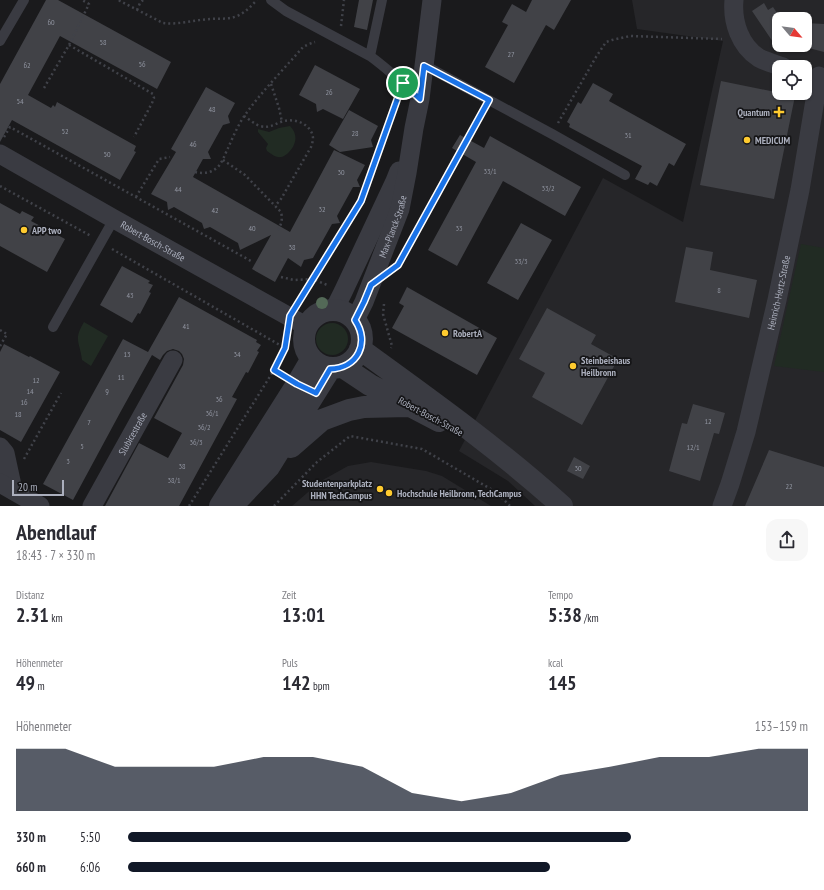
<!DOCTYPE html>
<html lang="de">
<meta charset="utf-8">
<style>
:root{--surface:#fff;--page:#f7f7f7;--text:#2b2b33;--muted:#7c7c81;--accent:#111827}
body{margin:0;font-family:"PT Sans Narrow",sans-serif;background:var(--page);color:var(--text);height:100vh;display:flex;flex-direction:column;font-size:15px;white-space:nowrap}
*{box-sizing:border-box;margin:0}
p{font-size:13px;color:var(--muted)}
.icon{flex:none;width:22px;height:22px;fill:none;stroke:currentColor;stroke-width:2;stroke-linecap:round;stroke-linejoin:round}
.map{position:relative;height:506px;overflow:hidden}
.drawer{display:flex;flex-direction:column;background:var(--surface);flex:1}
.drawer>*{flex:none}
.needle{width:26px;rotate:119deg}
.fabs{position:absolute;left:772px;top:12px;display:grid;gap:8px}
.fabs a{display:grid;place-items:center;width:40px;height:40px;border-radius:8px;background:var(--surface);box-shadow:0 1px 3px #0004;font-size:20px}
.scale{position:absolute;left:12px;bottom:10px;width:52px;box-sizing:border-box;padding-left:4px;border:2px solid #abafbd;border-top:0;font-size:11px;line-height:14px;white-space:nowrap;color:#abafbd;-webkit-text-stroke:3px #151517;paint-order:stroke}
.pin{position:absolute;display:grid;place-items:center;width:34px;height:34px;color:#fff;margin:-17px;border:2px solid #fff;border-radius:50%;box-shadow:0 1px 4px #0007}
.round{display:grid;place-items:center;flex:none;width:42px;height:42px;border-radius:12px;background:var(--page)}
.summary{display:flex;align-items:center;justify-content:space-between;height:68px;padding:0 16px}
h1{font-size:22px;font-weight:600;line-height:30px}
.figures{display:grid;grid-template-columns:repeat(3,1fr);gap:6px;height:68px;padding:4px 16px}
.figures div{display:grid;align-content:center}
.figures b{font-size:20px;font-weight:600}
.figures small{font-size:11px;font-weight:400}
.figures p{font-size:11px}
.chart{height:112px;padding:8px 16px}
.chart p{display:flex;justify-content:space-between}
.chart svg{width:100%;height:72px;margin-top:4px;fill:var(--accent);opacity:.7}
ul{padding:0 16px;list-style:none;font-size:13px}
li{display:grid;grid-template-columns:64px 48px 1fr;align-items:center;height:30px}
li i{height:10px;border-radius:5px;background:var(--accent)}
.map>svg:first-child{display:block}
</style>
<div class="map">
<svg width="824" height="506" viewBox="0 0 824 506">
<rect width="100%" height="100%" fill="#1a1a1c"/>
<path fill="#262629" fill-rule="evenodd" d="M632,0H824V506H535L508,481L459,451L603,178L683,222L723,41L637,29ZM779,19H805V45H779ZM779,67H805V93H779Z
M371,462L426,471L442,476L491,506H292L321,481L348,466Z"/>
<path fill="#212b23" d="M290,126C299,135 296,146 287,154C285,155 283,157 281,157C276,158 271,154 267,151L266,148L268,144L258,132V129L269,132L279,128Z
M801,244L824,248V372L774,366Z
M84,322L108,336L91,366L82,360C80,342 73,340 84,322Z
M316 339a16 16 0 1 1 32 0a16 16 0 1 1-32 0Z"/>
<path fill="#414247" d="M46,0H58L171,62L157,89L60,36L28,95L51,108L53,105L55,107L57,102L136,146L134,151L136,152L120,180L12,120L0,142V84Z
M359,0H373L367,30L354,27Z
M532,0H571L554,30L546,25L514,83L485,67L508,25L502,22L512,4L526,12Z
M764,3L768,10L773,7L779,16V51L752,11Z
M805,23L824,24V52L805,47Z
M315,65L360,89L343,119L323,109L317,112L316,104L299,95Z
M721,81L795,96L774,199L700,185Z
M593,83L613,94L609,101L686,144L674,166L669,163L657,186L650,182L648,185L635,179L642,166L569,127L570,124L567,122L578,102L581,104Z
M206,87L235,103L228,116L230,123L223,125L208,152L211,159H203L193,177L290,232L334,150L365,165L357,180L360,187H353L337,216L340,223L332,224L313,258L304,260L301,267L288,258L275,282L252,269L271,235L240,250L238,243L210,227L204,229L202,223L174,207L168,210L167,202L151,194L176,152L171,149Z
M349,110L378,126L371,140L373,147L340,152L329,145Z
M460,135L484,148L490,136L581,187L565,216L503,181L457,266L428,250L476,162L452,148Z
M0,203L20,214L22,211L34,217L31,221L65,239L47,272L0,246Z
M521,223L552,240L518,300L487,283Z
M686,247L713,252L710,270L757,280L749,318L675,302Z
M122,266L150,281L148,283L153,285L149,292L151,293L140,314L138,313L132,323L100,305Z
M407,287L497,338L477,375L392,328L404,306L399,303Z
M179,297L257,340L256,342L261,345L257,351L259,352L248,373L246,372L232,397L237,399L179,506H105L139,443L168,458L182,433L154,418L183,365L184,359L182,354L179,351L173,349L167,351L163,355L160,360L152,355L121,411L73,500L43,484L123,339L148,352Z
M547,308L596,335L591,344L618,359L582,425L532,397L545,373L519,359Z
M4,344L29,357L30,356L60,372L21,442L0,430V352Z
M693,404L725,413L719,434L714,433L700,481L669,471L682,423L687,424Z
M769,450L824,467V506H745Z
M574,457L590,466L583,479L567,471Z"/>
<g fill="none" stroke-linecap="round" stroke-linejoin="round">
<path stroke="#404249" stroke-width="2.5" stroke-dasharray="2 3" stroke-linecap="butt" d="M119,0L120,1L163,23C178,25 194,20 210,19C219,18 228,20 237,16C245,13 251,6 257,0
M137,10L140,3L143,0
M341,26L344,0
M69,45L153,94L154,98L152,103L134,137
M271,84L279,108L282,122
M44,88L69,45L89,4L82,0
M244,116C249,119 254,124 260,126C270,129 276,123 284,121C296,118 312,125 313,138C313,141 312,144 311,147L281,199L275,206
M558,123L596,57L606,42L612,40L630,36L722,39
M4,137L10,127L251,261
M223,160L245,175L281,212C283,220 281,225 277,232
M195,172C204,174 211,173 218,167C223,161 225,154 228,148C233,137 238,125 245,115C262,91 284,69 303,47L309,44L315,42
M0,186L91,236
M136,197L159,159L170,157
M112,249L285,348
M403,255L484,111
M281,277L294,280L313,279L327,285
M299,302L361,201L398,97
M384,304L383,314L392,346L391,348
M0,330L7,334L0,346
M281,374L274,370L285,348L287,336
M24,459L61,393
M189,506L274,370
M274,506L317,462L350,436L422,449L496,492L510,506"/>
<path stroke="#3a3b42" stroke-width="10" d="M271,0L286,11L370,56C388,69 404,84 420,99
M0,41L24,0
M370,56L382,0
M424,65L552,134L625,175
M53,327L114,219"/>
<g stroke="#3a3b42" stroke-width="19">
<path d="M734,0C732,22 740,46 759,58C767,62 775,64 783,67"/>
<path id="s1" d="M0,154L114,219L306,326"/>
<path d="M334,310L343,292L395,181L399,171"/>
<path id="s2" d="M355,320L364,302L400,209L407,173L414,128L420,99L432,0"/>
<path d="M0,447L5,453L13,490"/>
<path d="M0,483L40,506"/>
<path id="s3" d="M92,506L173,360"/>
<path id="s4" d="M722,506L730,484L746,432L777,300L800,190L819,76"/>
</g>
<path stroke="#3a3b42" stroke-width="22" d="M304 339a29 29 0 1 1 58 0a29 29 0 1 1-58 0Z
M360,349C429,399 499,449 562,506
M343,367L370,385L439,421
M291,447L322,420L349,410L364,407L408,406
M220,506L297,384L311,360
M232,506L269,467L330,369"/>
</g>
<circle fill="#536957" cx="322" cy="303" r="6"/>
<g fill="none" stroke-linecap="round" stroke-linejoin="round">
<defs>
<path id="route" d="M424,66L489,100L398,265L371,285L364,302L355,320C370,343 358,368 330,369L316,393L297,384L274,370L285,348L290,316L361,201L403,83L420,99Z"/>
</defs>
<use href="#route" stroke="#fff" stroke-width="8"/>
<use href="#route" stroke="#1a73e8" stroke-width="5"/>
</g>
<g fill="#ffcb2f" stroke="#151517" stroke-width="1.5">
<path d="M777 106h4v4h4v4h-4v4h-4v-4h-4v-4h4z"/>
<circle cx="747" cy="140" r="4"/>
<circle cx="24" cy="230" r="4"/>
<circle cx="445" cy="333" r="4"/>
<circle cx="573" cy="366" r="4"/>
<circle cx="380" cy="489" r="4"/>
<circle cx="389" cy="493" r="4"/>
</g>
<g text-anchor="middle" stroke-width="3.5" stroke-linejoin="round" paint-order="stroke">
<g font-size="8" fill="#9094a0">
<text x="51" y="25">60</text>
<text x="103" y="45">58</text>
<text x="511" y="57">27</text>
<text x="142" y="67">56</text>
<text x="27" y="68">62</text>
<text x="329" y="95">26</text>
<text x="20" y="104">54</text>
<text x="212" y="112">48</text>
<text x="65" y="134">52</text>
<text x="355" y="136">28</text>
<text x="628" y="138">31</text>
<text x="193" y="147">46</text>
<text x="107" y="157">50</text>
<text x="490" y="174">33/1</text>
<text x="341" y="175">30</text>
<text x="548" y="191">33/2</text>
<text x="178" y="192">44</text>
<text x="322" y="212">32</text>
<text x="215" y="213">42</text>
<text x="252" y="231">40</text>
<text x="459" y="231">33</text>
<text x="292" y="250">38</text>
<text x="521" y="264">33/3</text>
<text x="719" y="293">8</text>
<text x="130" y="298">43</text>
<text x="186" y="329">41</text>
<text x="127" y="357">13</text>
<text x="237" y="357">34</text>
<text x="121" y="380">11</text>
<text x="36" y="383">12</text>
<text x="30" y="394">14</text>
<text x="107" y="394">9</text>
<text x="219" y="402">36</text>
<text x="24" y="405">16</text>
<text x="212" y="416">36/1</text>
<text x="18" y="417">18</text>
<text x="708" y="424">12</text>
<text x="89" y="425">7</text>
<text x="204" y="430">36/2</text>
<text x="196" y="445">36/3</text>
<text x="82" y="449">5</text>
<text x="693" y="450">12/1</text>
<text x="68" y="464">3</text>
<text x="182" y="469">38</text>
<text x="578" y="471">30</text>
<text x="174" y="483">38/1</text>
<text x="789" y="489">22</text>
</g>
<g font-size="10" font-weight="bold" fill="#abafbd" stroke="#151517" text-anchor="start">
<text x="770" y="116" text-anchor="end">Quantum</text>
<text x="755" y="144">MEDICUM</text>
<text x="32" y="234">APP two</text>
<text x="453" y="337">RobertA</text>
<text x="581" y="364">Steinbeishaus<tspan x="581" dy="12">Heilbronn</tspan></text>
<text x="372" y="487" text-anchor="end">Studentenparkplatz<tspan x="372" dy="12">HHN TechCampus</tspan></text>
<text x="397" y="497">Hochschule Heilbronn, TechCampus</text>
</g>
<g font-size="10" fill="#abafbd" stroke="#151517">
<text dy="4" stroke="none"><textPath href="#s2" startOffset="101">Max-Planck-Straße</textPath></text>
<text dy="4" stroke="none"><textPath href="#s1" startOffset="176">Robert-Bosch-Straße</textPath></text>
<text dy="4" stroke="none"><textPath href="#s4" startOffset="221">Heinrich-Hertz-Straße</textPath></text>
<text transform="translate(431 416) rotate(28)" y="4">Robert-Bosch-Straße</text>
<text dy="4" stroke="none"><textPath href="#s3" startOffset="83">Slubicestraße</textPath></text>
</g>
</g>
</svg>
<div class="fabs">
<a><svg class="needle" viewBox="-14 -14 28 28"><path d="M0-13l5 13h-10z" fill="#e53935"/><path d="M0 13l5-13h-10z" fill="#7c7c81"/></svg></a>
<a><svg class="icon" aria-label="locate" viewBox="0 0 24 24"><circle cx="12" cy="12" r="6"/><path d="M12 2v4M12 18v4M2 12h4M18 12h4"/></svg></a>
</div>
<div class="scale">20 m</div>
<div class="pin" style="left:403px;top:83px;background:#1e9e55"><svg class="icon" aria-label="arrive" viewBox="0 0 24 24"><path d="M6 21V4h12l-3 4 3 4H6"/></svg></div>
</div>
<section class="drawer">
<div class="summary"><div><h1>Abendlauf</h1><p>18:43 · 7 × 330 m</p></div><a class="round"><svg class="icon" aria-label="share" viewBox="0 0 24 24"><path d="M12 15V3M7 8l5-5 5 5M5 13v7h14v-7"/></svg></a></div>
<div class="figures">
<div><p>Distanz</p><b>2.31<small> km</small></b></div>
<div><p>Zeit</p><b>13:01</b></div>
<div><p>Tempo</p><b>5:38<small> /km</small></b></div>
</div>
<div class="figures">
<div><p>Höhenmeter</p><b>49<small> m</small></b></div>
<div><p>Puls</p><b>142<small> bpm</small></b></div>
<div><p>kcal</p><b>145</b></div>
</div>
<div class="chart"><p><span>Höhenmeter</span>153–159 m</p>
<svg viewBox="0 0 160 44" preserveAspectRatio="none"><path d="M0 44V6L10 6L20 17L30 17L40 17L50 11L60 11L70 17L80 33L90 38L100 33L110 22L120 17L130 11L140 11L150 6L160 6V44z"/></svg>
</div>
<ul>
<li><b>330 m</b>5:50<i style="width:74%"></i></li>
<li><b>660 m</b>6:06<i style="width:62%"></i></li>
</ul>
</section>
